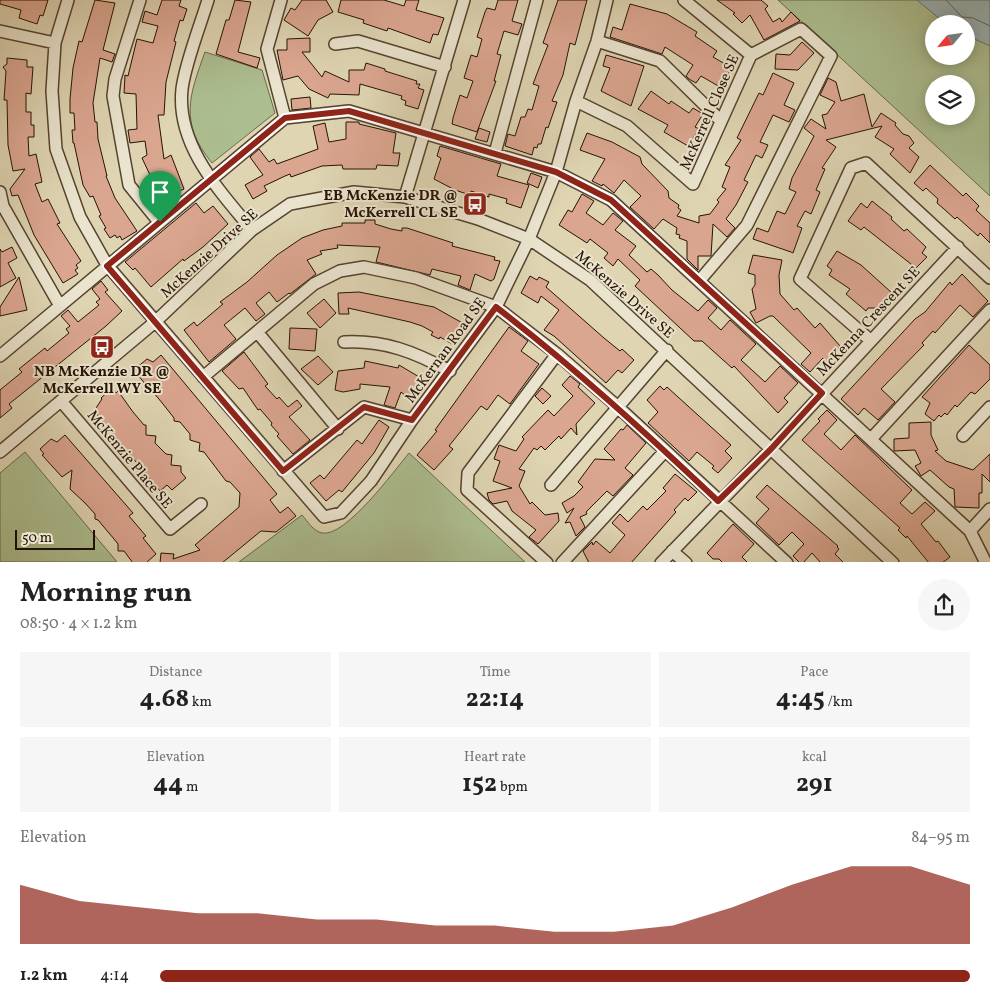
<!DOCTYPE html>
<meta charset="utf-8">
<style>
:root{--surface:#fff;--page:#f6f6f6;--text:#222;--muted:#767676;--accent:#8f2418}
body{margin:0;font-family:Vollkorn,serif;background:var(--page);color:var(--text);height:100vh;display:flex;flex-direction:column;font-size:19px;white-space:nowrap}
*{box-sizing:border-box;margin:0}
p{font-size:16px;color:var(--muted)}
.icon{flex:none;width:28px;height:28px;fill:none;stroke:currentColor;stroke-width:2;stroke-linecap:round;stroke-linejoin:round}
.map{position:relative;height:562px;overflow:hidden}
.sheet{display:flex;flex-direction:column;background:var(--surface);flex:1}
.sheet>*{flex:none}
.needle{width:32px;rotate:241deg}
.buttons{position:absolute;left:925px;top:15px;display:grid;gap:10px}
.buttons a{display:grid;place-items:center;width:50px;height:50px;border-radius:50%;background:var(--surface);box-shadow:0 2px 12px #0003;font-size:25px}
.scale{position:absolute;left:15px;bottom:12px;width:80px;box-sizing:border-box;padding-left:5px;border:2px solid #261204;border-top:0;font-size:14px;line-height:18px;white-space:nowrap;color:#261204;-webkit-text-stroke:4px #eae4ce;paint-order:stroke}
.pin{position:absolute;display:grid;place-items:center;width:42px;height:42px;color:#fff;margin:-51px -21px;border-radius:50% 50% 50% 0;rotate:-45deg;box-shadow:0 0 5px #0007}
.pin .icon{rotate:45deg}
.round{display:grid;place-items:center;flex:none;width:52px;height:52px;border-radius:26px;background:var(--page)}
.summary{display:flex;align-items:center;justify-content:space-between;height:85px;padding:0 20px}
h1{font-size:28px;font-weight:700;line-height:38px}
.figures{display:grid;grid-template-columns:repeat(3,1fr);gap:8px;height:85px;padding:5px 20px}
.figures div{display:grid;align-content:center;border-radius:0px;background:var(--page);text-align:center}
.figures b{font-size:25px;font-weight:700}
.figures small{font-size:14px;font-weight:400}
.figures p{font-size:14px}
.chart{height:140px;padding:10px 20px}
.chart p{display:flex;justify-content:space-between}
.chart svg{width:100%;height:90px;margin-top:5px;fill:var(--accent);opacity:.7}
ul{padding:0 20px;list-style:none;font-size:16px}
li{display:grid;grid-template-columns:80px 60px 1fr;align-items:center;height:38px}
li i{height:12px;border-radius:6px;background:var(--accent)}
.map>svg:first-child{display:block}
</style>
<div class="map">
<svg width="990" height="563" viewBox="0 0 990 563">
<rect width="100%" height="100%" fill="#dfd5b3"/>
<filter id="stains"><feTurbulence type="fractalNoise" baseFrequency=".004" numOctaves="4"/><feColorMatrix values="0 0 0 0 .2 0 0 0 0 .09 0 0 0 0 .02 0 0 0 .5 -.17"/></filter>
<radialGradient id="worn" r=".72"><stop offset=".6" stop-color="#630" stop-opacity="0"/><stop offset="1" stop-color="#630" stop-opacity=".3"/></radialGradient>
<path fill="#acbe90" stroke="#69684a" fill-rule="evenodd" d="M778,0H990V196ZM934,24H966V56H934ZM934,84H966V116H934Z
M205,52L262,70L275,113L212,163C179,123 189,96 205,52Z
M25,452L117,562H0V473Z
M409,453L525,562H239L302,515C308,522 313,531 322,533C345,538 395,470 409,453Z"/>
<path fill="#99b5b8" stroke="#6b7470" d="M917,0H990V46L966,35V24H946Z"/>
<g fill="none" stroke-linecap="round" stroke-linejoin="round">
<path stroke="#60645e" stroke-width="1" d="M946,0L962,17L973,18L990,26"/>
</g>
<path fill="#dba690" stroke="#261204" d="M0,0H48L43,16L40,15L37,24L19,18L21,10L0,4Z
M95,0L115,3L103,50L115,54L112,62L100,58L93,103L95,122H97L98,139L107,176H106L115,198L137,231L122,240L120,236L117,238L115,235L110,238L104,229L106,228L99,216L101,215L93,196L90,197L83,185L74,143H73L72,130H75L74,113H70V99L73,68L79,41L82,42Z
M162,0H181L179,6L187,9L183,21L180,20L174,41L176,42L166,82L164,115H158L164,159L171,155L184,189L166,197L171,202L160,211L151,200L164,189L157,175L151,177L142,158L147,155L145,141L130,143L128,130L137,129L136,94L124,93L125,75L128,76L137,39L153,43L158,26L142,22L145,11L157,15Z
M235,0L251,2L238,52L260,58L257,68L216,54L226,20H229Z
M302,0H326L333,12L318,20L308,36L284,20L291,8L295,10Z
M341,0H384L404,6L406,0H419L416,10L444,18L438,35L433,34L430,43L388,28L387,31L363,23L364,20L338,12Z
M498,0H518L512,21L522,24L518,35L504,31L497,54L501,55L494,81H496L477,132L452,124L453,118L460,95L467,98L473,81L464,78L471,55L477,57L482,39L477,37L485,12L487,8L495,10Z
M558,0H587L575,45L570,43L563,75L552,101L557,102L548,128L546,127L541,144H538L537,148L534,147L532,155L505,146L508,134L515,136L521,117H525L528,109L532,110L539,86L533,84L548,45L543,43Z
M717,0H761L768,6L765,9L773,22L780,18L782,22L791,12L800,21L764,40L750,15L742,23L733,14L735,13Z
M630,4L667,14L697,32L695,36L717,51L713,57L727,65L725,68L730,71L720,87L701,76L696,83L689,79L686,76L693,65L665,47L662,54L610,37L613,27L622,30Z
M310,38V52H302L322,77L325,71L349,82V70H364L366,63L385,69V71L417,81L416,84H420L418,88L424,90L418,109L405,105L406,101L401,99L402,96L360,84L359,95L330,94L328,98L309,89L298,76L283,80L277,50H287V39Z
M802,42L814,53L798,70L775,69L776,54L790,55Z
M606,55L644,66L631,106L601,91L610,68L603,66Z
M7,58L27,60V67H33L31,94L26,93V112H31V125H34V137H28L29,156L36,154L42,182L35,184L42,202L48,199L60,223L57,224L81,261L76,265L78,268L75,270L78,274L63,283L34,235L18,195L12,196L10,189L25,169L13,171L8,145L7,100H4L6,71L3,67L7,64Z
M773,73L794,83L784,105L795,110L789,122L773,115L760,142L768,145L762,158L756,155L744,180L748,182L736,205L726,219L735,228L727,237L713,224L711,256H698V270L687,259V241L679,238L680,235L676,234L677,228L663,219L654,229L630,207L641,196L624,180L614,193L603,184L602,186L592,181L605,159L580,150L587,133L612,142L640,157L642,164L668,191L669,198L679,205L678,208L681,210L677,216L699,223V216L710,214L719,202L717,200L726,189L722,187L730,167L725,165L741,140L737,138L759,93L763,95Z
M828,78L836,82L841,101L864,94L872,127L881,113L896,123L895,125L903,134L909,136L914,143L909,148L919,157L910,173L890,154L894,149L875,137L882,126L826,140L836,147L822,168L825,169L816,190L820,192L811,214L805,211L797,226L802,228L793,253L791,252L753,239L757,228L768,232L777,211L785,214L796,192L789,189L792,178L814,136L804,128L811,119L826,129L822,115L827,114L835,102L820,95Z
M651,91L669,104L671,101L689,113L693,108L703,114L695,127L699,129L688,146L664,132L668,125L638,109Z
M310,97L311,108L292,110L291,99Z
M346,122H359V124L396,133L393,153H400L398,166L377,165L376,169H343L342,165L322,166L291,177L290,174L285,176L264,186L267,191L253,199L245,185L263,175L250,157L259,149L269,162L274,159L277,164L318,149L313,126L325,123L329,142L346,139Z
M479,128L490,132L487,142L475,139Z
M440,146L501,164L497,176L529,185L521,208L506,203L507,199L489,194V197L471,191L470,195L455,190L434,179L441,158L437,156Z
M930,165L963,196L966,193L979,206L976,210L990,223V243L980,233L978,236L957,217L955,219L944,209L937,203L938,199L926,188L923,191L914,183Z
M531,173L542,177L538,188L527,183Z
M582,194L594,201L586,213L603,225L613,213L623,221L615,230L636,246L629,255L647,272L651,269L658,275L672,290L698,311L708,300L717,308L708,318L721,330L730,320L756,344L741,360L765,382L780,366L798,383L784,398L788,402L778,413L734,366L732,368L702,341H694L635,286L640,280L618,259L613,266L604,258L608,253L590,239L587,243L559,225L568,210L572,212Z
M872,201L892,217L891,219L904,231L907,229L926,247L922,253L927,257L916,268L864,227L861,230L848,221L861,203L867,208Z
M196,203L204,213L213,206L228,224L203,247L184,261L183,259L151,287L135,268L133,270L125,262Z
M365,220H375V224L391,229L402,231V228H407L453,243L452,246L495,257L494,260L500,261L494,279L491,281L475,274L470,290L458,285L461,276L432,269L430,275L376,262L380,247L337,245L338,248L320,251L322,254L307,260L316,274L290,294L289,293L277,302L269,292L256,303L265,314L256,321L245,308L224,325L236,339L209,362L184,330L194,322L197,326L223,304L220,302L247,282L277,255L302,238L323,230L342,226V223H365Z
M12,247L17,258L8,263L16,278L0,287V249L2,252Z
M837,251L861,265L892,293L878,308H868L866,311L846,294L850,289L829,275L832,270L827,266Z
M753,255L782,260L779,275L780,294L794,310L797,308L815,328L820,323L840,346L827,362L823,358L810,372L801,364L811,353L773,316H770L756,323L750,312L756,309L752,289L755,285V275L748,273Z
M962,274L988,301L973,317L960,305L935,333L933,331L922,343L924,345L881,389L895,402L878,420L864,408L858,415L841,399L915,319L925,312L950,282L952,285Z
M530,276L537,280L539,277L549,282L546,287L604,338L620,351L622,349L634,360L622,373L618,370L606,383L554,336L544,330L559,310L541,296L538,303L521,293Z
M19,277L27,310L0,316V307Z
M101,281L108,290L105,292L122,311L106,326L9,404L12,408L0,418V390L22,372L19,369L45,348L47,351L69,333L66,329L70,326L61,316L68,310L78,322L99,305L96,302L100,299L92,289Z
M359,292L434,307L466,325L454,345L440,337L439,339L431,335L433,332L422,326L410,322L348,308L349,314H339L338,293Z
M324,299L336,313L320,328L307,313Z
M509,327L528,341L521,351L539,364L510,404L498,395L487,410L481,406L449,446L453,449L434,470L417,455L437,431L435,430Z
M290,328L317,329L315,351L289,349Z
M969,345L990,365V379L975,394L971,392L957,407L955,405L947,415L945,413L941,417L939,415L934,421L925,414L930,403L922,397Z
M244,352L268,384L265,386L277,399L279,397L288,407L297,400L302,406L289,417L310,440L293,454L277,436L279,434L271,425L272,423L260,409L258,410L243,388L239,389L222,371Z
M161,355L277,494L270,500L280,513L288,507L296,516L276,532L261,531L222,563H160L161,553L174,554L173,559L200,550L195,545L239,507L240,493L230,482L226,481L204,452L199,451L200,443L190,440V434L180,422L174,421V418L163,404L153,392H149V389L138,375L139,374L135,369L147,359L153,362Z
M318,356L333,372L318,385L301,369Z
M365,361L398,368L399,365L426,381L412,401L401,392L395,408L384,405L390,387L360,384V389L343,392L335,390L338,371L364,368Z
M570,376L580,384L578,387L595,403L576,424L577,435L571,428L561,439L559,436L545,450L541,446L537,450L534,448L519,469L525,471L519,486L530,504L532,502L545,515L558,513L559,521L538,544L529,537L536,530L512,511L507,501L493,504L489,500L487,493L512,488L493,481L500,461L494,459L499,445L516,451L524,439L522,437L548,410L554,416L573,396L562,385Z
M660,386L664,390L667,387L731,445L725,451L732,458L718,473L712,468L714,466L697,452L689,461L648,423L658,412L647,400Z
M112,388L116,393L118,391L133,412L144,425H146V435L156,436L155,443L166,454L172,455L171,465L181,466V472L186,478L172,490L167,485L160,491L94,411L102,399L101,398Z
M542,388L551,396L543,404L535,396Z
M827,410L837,420L824,434L841,450L855,435L912,490L900,503L912,514L925,502L935,511L921,524L936,542L938,541L950,557L942,563H929L907,536L906,538L898,530L900,528L802,440L820,421L818,419Z
M379,420L389,427L374,453L342,492L339,490L326,501L310,483L320,475L324,479L357,440L362,444Z
M931,422V435L938,450L935,451L946,461L973,470L990,454V482L982,474V493H979V508L955,507L954,489L949,487L930,470L921,476L915,466L921,463L915,450L894,451V439L909,438V423Z
M627,425L646,443L625,468L633,475L613,496L607,491L586,512L587,514L580,517L585,527L576,536L570,522L565,523L574,508L567,513L562,503L574,496L583,487L578,482L595,459L615,460L604,449L621,429L623,430Z
M65,435L133,513L129,516L146,536L143,538L156,554L146,563H133L124,551H118V544L114,539L98,520L95,519V514L85,503L70,489L72,470L62,477L42,455L44,454L40,449L51,439L57,442Z
M675,474L697,492L688,501L685,498L674,510L676,512L631,563H589L583,551L592,542L593,545L596,541L610,553L625,535L612,523L620,514L628,522L643,506L647,510L666,491L663,488Z
M767,485L838,546L837,547L839,549L835,554L844,563H821L812,553L803,563H800L793,556L804,544L792,532L779,545L756,523L769,509L756,497Z
M733,524L754,544L742,557L748,563H723L719,559H713L707,553Z"/>
<g fill="none" stroke-linecap="round" stroke-linejoin="round">
<defs>
<path id="minor" d="M68,0L55,43L52,91L56,149L80,217L107,265L324,517L341,513L371,481L412,420L496,307L529,239L556,172L576,101L597,41L607,0
M140,0L115,79L113,96L129,185L159,222
M208,0C200,26 185,64 182,89C176,145 219,190 252,230
M281,0L267,49L285,118
M0,31L55,43
M597,41L660,61L721,121
M335,44L358,41L445,67
M576,101L627,126L693,184L751,55L684,0
M495,153L537,0
M0,192L3,206L60,306
M405,197L464,0
M700,280L747,225L831,56L801,29L751,55
M258,333L338,429
M870,340L800,279L851,168L866,163L990,278
M344,342C385,340 414,352 450,371
M0,356L285,118L349,111L556,172L611,200L970,531L986,563
M203,377L314,284L340,271L364,267L416,278L496,307L557,354L618,407L787,563
M61,401L170,529L201,504
M963,436L990,407
M871,439L990,310
M0,452L155,322L252,230L290,204L354,192L405,197L478,219L529,239L590,280L893,563
M283,471L364,407L412,420
M551,485L667,350
M970,531L990,509
M672,551L686,563
M547,563L467,490L468,473L557,354
M562,563L665,451
M661,563L771,449L958,247"/>
</defs>
<use href="#minor" stroke="#544330" stroke-width="14"/>
<use href="#minor" stroke="#eae4ce" stroke-width="11"/>
</g>
<g fill="none" stroke-linecap="round" stroke-linejoin="round">
<defs>
<path id="route" d="M349,111L556,172L611,200L822,393L771,449L718,501C646,433 574,367 496,307L412,420L364,407L283,471L107,266L285,118Z"/>
</defs>
<use href="#route" stroke="#fff" stroke-width="10"/>
<use href="#route" stroke="#8f2418" stroke-width="6"/>
</g>
<defs>
<symbol id="bus-square" viewBox="-11 -11 22 22"><rect x="-9" y="-9" width="18" height="18" rx="4" fill="#8f2418" stroke="#eae4ce"/><path d="M-5-6H5V4H4V6H2V4H-2V6H-4V4H-5ZM-3.5-4V0h7V-4ZM-3.5 1.2v1.5H-2V1.2ZM2 1.2v1.5H3.5V1.2Z" fill="#fff"/></symbol>
</defs>
<g fill-rule="evenodd">
<use href="#bus-square" x="461" y="190" width="28" height="28"/>
<use href="#bus-square" x="88" y="333" width="28" height="28"/>
</g>
<g text-anchor="middle" stroke-width="4" stroke-linejoin="round" paint-order="stroke">
<g font-size="15" fill="#261204" stroke="#eae4ce">
<text transform="translate(709 112) rotate(-66)" y="5">McKerrell Close SE</text>
<text transform="translate(209 253) rotate(-42)" y="5">McKenzie Drive SE</text>
<text transform="translate(625 294) rotate(41)" y="5">McKenzie Drive SE</text>
<text transform="translate(868 321) rotate(-47)" y="5">McKenna Crescent SE</text>
<text transform="translate(445 350) rotate(-54)" y="5">McKernan Road SE</text>
<text transform="translate(130 459) rotate(50)" y="5">McKenzie Place SE</text>
</g>
<g font-size="15" font-weight="bold" fill="#261204" stroke="#eae4ce" text-anchor="end">
<text x="458" y="200">EB McKenzie DR @<tspan x="458" dy="17">McKerrell CL SE</tspan></text>
<text x="102" y="376" text-anchor="middle">NB McKenzie DR @<tspan x="102" dy="17">McKerrell WY SE</tspan></text>
</g>
</g>
<rect width="100%" height="100%" filter="url(#stains)"/>
<rect width="100%" height="100%" fill="url(#worn)"/>
</svg>
<div class="buttons">
<a><svg class="needle" viewBox="-14 -14 28 28"><path d="M0-13l5 13h-10z" fill="#e53935"/><path d="M0 13l5-13h-10z" fill="#767676"/></svg></a>
<a><svg class="icon" aria-label="layers" viewBox="0 0 24 24"><path d="M12 4l9 5-9 5-9-5zM3 14l9 5 9-5"/></svg></a>
</div>
<div class="scale">50 m</div>
<div class="pin" style="left:160px;top:222px;background:#1e9e55"><svg class="icon" aria-label="arrive" viewBox="0 0 24 24"><path d="M6 21V4h12l-3 4 3 4H6"/></svg></div>
</div>
<section class="sheet">
<div class="summary"><div><h1>Morning run</h1><p>08:50 · 4 × 1.2 km</p></div><a class="round"><svg class="icon" aria-label="share" viewBox="0 0 24 24"><path d="M12 15V3M7 8l5-5 5 5M5 13v7h14v-7"/></svg></a></div>
<div class="figures">
<div><p>Distance</p><b>4.68<small> km</small></b></div>
<div><p>Time</p><b>22:14</b></div>
<div><p>Pace</p><b>4:45<small> /km</small></b></div>
</div>
<div class="figures">
<div><p>Elevation</p><b>44<small> m</small></b></div>
<div><p>Heart rate</p><b>152<small> bpm</small></b></div>
<div><p>kcal</p><b>291</b></div>
</div>
<div class="chart"><p><span>Elevation</span>84–95 m</p>
<svg viewBox="0 0 160 44" preserveAspectRatio="none"><path d="M0 44V15L10 23L20 26L30 29L40 29L50 32L60 32L70 35L80 35L90 38L100 38L110 35L120 26L130 15L140 6L150 6L160 15V44z"/></svg>
</div>
<ul>
<li><b>1.2 km</b>4:14<i style="width:100%"></i></li>
</ul>
</section>
